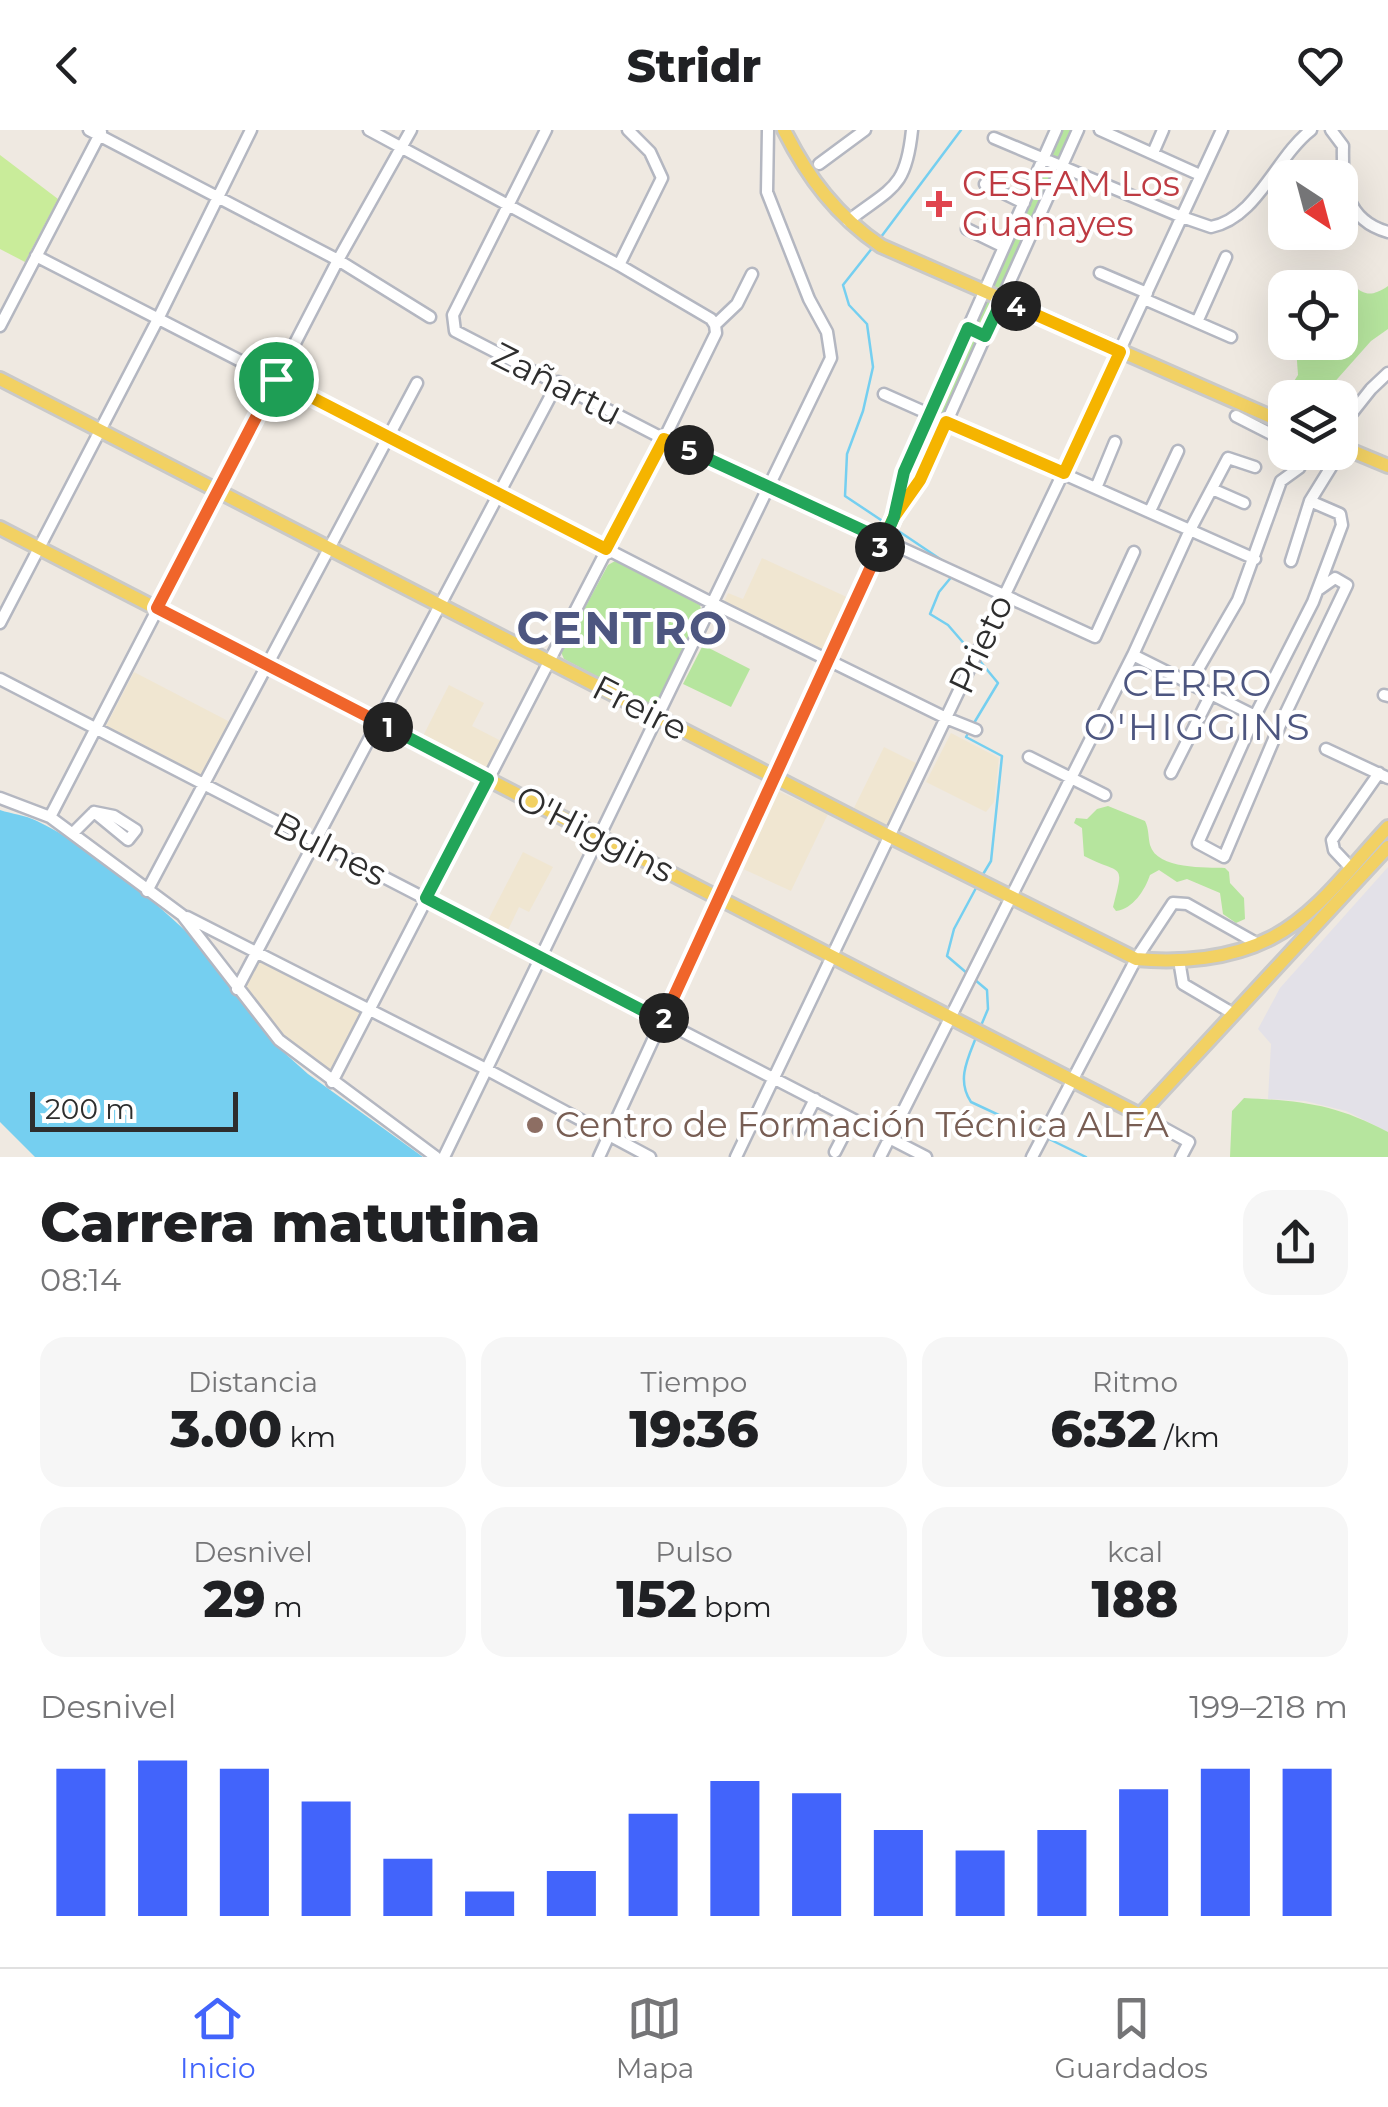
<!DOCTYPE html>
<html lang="es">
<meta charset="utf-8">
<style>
:root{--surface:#fff;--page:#f6f6f6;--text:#202124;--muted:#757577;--line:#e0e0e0;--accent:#4264fb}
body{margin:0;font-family:Montserrat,sans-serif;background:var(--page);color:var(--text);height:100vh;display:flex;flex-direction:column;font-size:38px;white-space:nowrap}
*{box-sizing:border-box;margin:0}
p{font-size:32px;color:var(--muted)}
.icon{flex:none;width:55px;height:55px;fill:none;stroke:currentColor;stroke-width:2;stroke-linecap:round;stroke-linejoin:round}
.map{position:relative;height:1027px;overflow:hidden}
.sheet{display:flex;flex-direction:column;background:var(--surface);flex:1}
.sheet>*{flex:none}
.needle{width:65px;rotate:144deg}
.controls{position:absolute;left:1268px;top:30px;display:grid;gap:20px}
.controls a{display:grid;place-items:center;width:90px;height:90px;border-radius:20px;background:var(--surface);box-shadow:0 10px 40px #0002;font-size:50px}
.scale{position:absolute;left:30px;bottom:25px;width:208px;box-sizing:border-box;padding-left:10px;border:5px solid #2e2e2e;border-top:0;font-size:28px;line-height:35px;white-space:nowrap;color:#2e2e2e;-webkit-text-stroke:8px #fff;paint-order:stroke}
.pin{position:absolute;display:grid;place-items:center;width:85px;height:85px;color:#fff;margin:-42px;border:5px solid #fff;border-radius:50%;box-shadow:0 2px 10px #0007}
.km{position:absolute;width:50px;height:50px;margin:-25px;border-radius:50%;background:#222;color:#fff;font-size:28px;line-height:50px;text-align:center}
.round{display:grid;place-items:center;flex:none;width:105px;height:105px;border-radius:30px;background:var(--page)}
.overview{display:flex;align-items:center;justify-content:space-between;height:170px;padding:0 40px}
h1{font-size:55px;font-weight:800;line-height:75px}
.stats{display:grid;grid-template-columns:repeat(3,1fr);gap:15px;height:170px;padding:10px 40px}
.stats div{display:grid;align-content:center;border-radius:25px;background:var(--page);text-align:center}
.stats b{font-size:50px;font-weight:800}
.stats small{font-size:28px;font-weight:400}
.stats p{font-size:28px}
.chart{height:280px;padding:20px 40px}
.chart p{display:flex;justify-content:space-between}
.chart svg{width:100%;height:180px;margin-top:10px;stroke:var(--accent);stroke-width:6}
header{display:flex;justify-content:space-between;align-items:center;height:130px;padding:0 40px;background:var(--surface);font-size:45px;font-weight:800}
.dock{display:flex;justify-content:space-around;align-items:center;height:140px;border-top:2px solid var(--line);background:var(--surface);font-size:28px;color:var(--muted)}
.dock a{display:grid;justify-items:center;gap:5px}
.dock .on{color:var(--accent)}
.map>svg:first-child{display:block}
</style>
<header><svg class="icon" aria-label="back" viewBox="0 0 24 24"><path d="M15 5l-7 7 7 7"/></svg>Stridr<svg class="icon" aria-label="heart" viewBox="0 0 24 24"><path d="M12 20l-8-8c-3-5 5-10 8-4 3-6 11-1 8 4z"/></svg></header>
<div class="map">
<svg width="1388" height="1027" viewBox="0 0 1388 1027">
<rect width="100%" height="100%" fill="#efe9e1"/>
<path fill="#e3e1e8" d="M1388,737V1002L1346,981L1305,971L1268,969L1271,914L1258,899L1280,858Z"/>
<path fill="#f0e6d1" d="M762,428L851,469L825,524L723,474L728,463L743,469Z
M134,542L230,592L202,647L105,598Z
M449,555L484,573L472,596L503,612L488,642L421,610Z
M951,603L999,628L994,672L986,682L926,652Z
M884,617L918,634L889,698L853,680Z
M778,661L828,684L791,761L741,738Z
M523,722L553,737L529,782L519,777L508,800L488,790Z
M259,831L361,882L332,944L284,910L244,860Z"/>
<path fill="#b6e59e" d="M1060,0H1071L918,346L909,342Z
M1339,148C1360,155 1362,174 1388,156V199L1371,211L1323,265L1298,267L1289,259L1298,245L1296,217L1290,213L1340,212V158L1331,157L1332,151Z
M615,431L700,475L702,484L660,575L654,577L564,529L561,522L608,435Z
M703,515L750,539L731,577L683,554Z
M1108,676L1145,691C1149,699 1148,707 1150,715C1157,740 1207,737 1225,738L1229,742L1230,753L1244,768L1245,789L1236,793L1223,784L1220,763L1187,749L1177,752L1159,740L1150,745C1145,760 1133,779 1116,781L1113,777C1125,730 1122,746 1084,726L1082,698L1074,693L1076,688L1087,689L1097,679Z
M1244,968C1303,971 1335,974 1388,1002V1027H1230L1232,981Z"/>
<path fill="#c9ec9a" d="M0,25L58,69L25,132L0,119Z"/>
<path fill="#75cff0" d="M0,680C12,684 25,685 37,691C88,715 158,773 198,813L279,918L308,944L423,1027H35L0,992Z"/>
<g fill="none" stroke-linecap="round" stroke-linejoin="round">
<path stroke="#75cff0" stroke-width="2.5" d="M881,107L961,0
M873,117L843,155L849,175L867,194L873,237L863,281L847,324L845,366L887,394
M894,398L952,437
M953,445L939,462L930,484L948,495L973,524
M974,593L998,553L979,530
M970,600L966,607L1002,626L991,731L982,746
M968,844L947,826L954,799L976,758
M974,849L987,860L988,879L980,898
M977,905C968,928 956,950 971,972L1040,1004
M1047,1008L1086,1027"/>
<defs>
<path id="minor" d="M89,0L338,130L430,187
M369,0L619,135L711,189L715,195
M546,0L453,185L455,201L664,309L1095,507L1134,422
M1100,0L1200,45
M1331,0L1343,16C1342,54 1345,90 1388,102
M994,8L1182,87L1211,97C1257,88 1276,27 1311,0
M1153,23L1163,0
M819,34L865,0
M985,54L1024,73
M848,91C892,57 906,59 912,0
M967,99L1004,117
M36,126L704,469L946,588L976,600
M619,135L662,48L650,22L628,0
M1100,143L1147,163
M1144,169L1231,207
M1197,192L1226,127
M0,196L101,2
M884,264L1255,429
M1236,286L1285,311
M1348,288L1371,259L1388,243
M1096,358L1115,312
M1212,359L1244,373
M1310,371L1340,384L1342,395L1313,472L1255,586L1198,713L1224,727L1280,595L1347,455L1335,448L1318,460
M895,381L904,342L1056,0
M1150,381L1178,321
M1291,431L1310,371L1331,337
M0,493L158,189L251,0
M1133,525L1255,586
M0,549L926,1027
M1190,553L1238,470L1281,351L1299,338L1308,322
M1384,565L1388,566
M1326,619L1388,648
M1029,627L1105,665
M1171,643L1211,564
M0,668L50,687L182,785L279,910L436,1027
M50,687L338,130L411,0
M73,703L94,682L128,710L136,700L114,686L94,682
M1350,737L1334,720L1332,710L1379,643
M147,761L417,253
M187,787L482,937L650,1027
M1179,830L1183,854L1234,884
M237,859L558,252
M332,952L664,309L716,203L715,195L737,174L752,144
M1140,985L1189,1012L1181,1027
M799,1001L815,969
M835,1022L852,989
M444,1027L831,228L827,202L809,169L767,62L768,0
M599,1027L894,387L921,349L1078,0
M736,1027L1063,343L1222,0
M880,1027L1133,525L1190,400L1228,328L1255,337
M1032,1027L1136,829L1173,773L1187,774L1258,814"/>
<path id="major" d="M784,0C808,48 837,86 881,116L1285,293
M0,249L889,706L1136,829C1180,833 1231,829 1271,808C1317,785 1353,734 1388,697
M1340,316L1388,336
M0,398L1140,985L1388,717"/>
</defs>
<use href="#minor" stroke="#b4b7c1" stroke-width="15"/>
<use href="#major" stroke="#c9c9c9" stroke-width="18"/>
<use href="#minor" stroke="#fff" stroke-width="10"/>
<use href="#major" stroke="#f2d163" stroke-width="12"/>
</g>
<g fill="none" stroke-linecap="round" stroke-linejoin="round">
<defs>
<path id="split-1" d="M276,249L157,478L388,597"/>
<path id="split-2" d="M388,597L488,649L426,768L663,891L664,888"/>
<path id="split-3" d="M664,888L880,417"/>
<path id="split-4" d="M880,417L894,387L920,350L946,292L1064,343L1120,222L1016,176"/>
<path id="split-5" d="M689,320L884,410L894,387L904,342L968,198L985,206L1002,170L1016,176"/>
<path id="split-6" d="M276,249L606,419L664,309L689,320"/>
</defs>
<use href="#split-1" stroke="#fff" stroke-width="20"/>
<use href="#split-2" stroke="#fff" stroke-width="20"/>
<use href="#split-3" stroke="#fff" stroke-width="20"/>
<use href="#split-4" stroke="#fff" stroke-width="20"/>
<use href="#split-5" stroke="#fff" stroke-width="20"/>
<use href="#split-6" stroke="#fff" stroke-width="20"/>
<use href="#split-1" stroke="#f0652b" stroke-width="12"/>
<use href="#split-2" stroke="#22a559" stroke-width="12"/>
<use href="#split-3" stroke="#f0652b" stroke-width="12"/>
<use href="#split-4" stroke="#f5b400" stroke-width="12"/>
<use href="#split-5" stroke="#22a559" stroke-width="12"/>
<use href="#split-6" stroke="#f5b400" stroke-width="12"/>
</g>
<path fill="#e0444e" stroke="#fff" stroke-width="4" d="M934 59h10v10h10v10h-10v10h-10v-10h-10v-10h10z"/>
<circle fill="#8d6e63" stroke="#fff" stroke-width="4" cx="535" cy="995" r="10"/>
<g text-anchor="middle" stroke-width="8" stroke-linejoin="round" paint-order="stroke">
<g font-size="35" fill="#be3a42" stroke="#fff" text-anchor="start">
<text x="962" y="66">CESFAM Los<tspan x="962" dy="40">Guanayes</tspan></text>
</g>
<g font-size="35" fill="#2e2e2e" stroke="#fff">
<text transform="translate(557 254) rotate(27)" y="12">Zañartu</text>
<text transform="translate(981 514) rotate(-65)" y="12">Prieto</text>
<text transform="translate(640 578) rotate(27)" y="12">Freire</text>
<text transform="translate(595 704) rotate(27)" y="12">O'Higgins</text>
<text transform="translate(330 719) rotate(27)" y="12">Bulnes</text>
</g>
<g font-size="35" fill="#785e54" stroke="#fff" text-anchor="start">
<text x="555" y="1007">Centro de Formación Técnica ALFA</text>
</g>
<g font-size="38" letter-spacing="2.5" fill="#4d5680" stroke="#fff">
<text x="1198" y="566">CERRO<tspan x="1198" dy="44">O'HIGGINS</tspan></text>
</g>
<g font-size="45" font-weight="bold" letter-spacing="2.5" fill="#4d5680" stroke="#fff">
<text x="623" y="514">CENTRO</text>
</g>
</g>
</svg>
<div class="controls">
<a><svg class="needle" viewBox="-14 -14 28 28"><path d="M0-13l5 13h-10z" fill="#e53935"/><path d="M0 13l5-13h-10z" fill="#757577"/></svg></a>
<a><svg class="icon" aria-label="locate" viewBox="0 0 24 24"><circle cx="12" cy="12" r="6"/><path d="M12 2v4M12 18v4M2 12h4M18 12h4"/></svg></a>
<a><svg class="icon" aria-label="layers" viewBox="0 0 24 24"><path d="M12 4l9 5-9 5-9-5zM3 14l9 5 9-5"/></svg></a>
</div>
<div class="scale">200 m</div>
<div class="pin" style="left:276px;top:249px;background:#1e9e55"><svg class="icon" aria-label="arrive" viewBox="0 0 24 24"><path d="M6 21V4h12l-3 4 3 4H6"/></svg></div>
<b class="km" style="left:388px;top:597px">1</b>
<b class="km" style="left:664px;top:888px">2</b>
<b class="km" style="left:880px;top:417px">3</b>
<b class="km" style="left:1016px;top:176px">4</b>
<b class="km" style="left:689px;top:320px">5</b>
</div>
<section class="sheet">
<div class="overview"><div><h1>Carrera matutina</h1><p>08:14</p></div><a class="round"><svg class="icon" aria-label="share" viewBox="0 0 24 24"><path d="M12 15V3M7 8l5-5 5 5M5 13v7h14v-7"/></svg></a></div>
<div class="stats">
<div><p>Distancia</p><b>3.00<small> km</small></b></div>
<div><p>Tiempo</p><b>19:36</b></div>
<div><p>Ritmo</p><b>6:32<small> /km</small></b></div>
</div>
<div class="stats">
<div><p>Desnivel</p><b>29<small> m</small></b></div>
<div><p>Pulso</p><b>152<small> bpm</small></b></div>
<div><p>kcal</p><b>188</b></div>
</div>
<div class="chart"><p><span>Desnivel</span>199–218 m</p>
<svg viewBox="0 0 160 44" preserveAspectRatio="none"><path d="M5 44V8M15 44V6M25 44V8M35 44V16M45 44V30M55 44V38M65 44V33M75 44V19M85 44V11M95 44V14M105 44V23M115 44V28M125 44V23M135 44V13M145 44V8M155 44V8"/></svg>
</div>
</section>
<nav class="dock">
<a class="on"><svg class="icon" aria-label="home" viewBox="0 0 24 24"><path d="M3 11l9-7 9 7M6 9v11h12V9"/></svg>Inicio</a>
<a><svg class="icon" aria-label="map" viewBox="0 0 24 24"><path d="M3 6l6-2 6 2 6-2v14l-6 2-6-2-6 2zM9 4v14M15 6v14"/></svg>Mapa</a>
<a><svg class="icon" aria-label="saved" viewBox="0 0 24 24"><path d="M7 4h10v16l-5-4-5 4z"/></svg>Guardados</a>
</nav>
